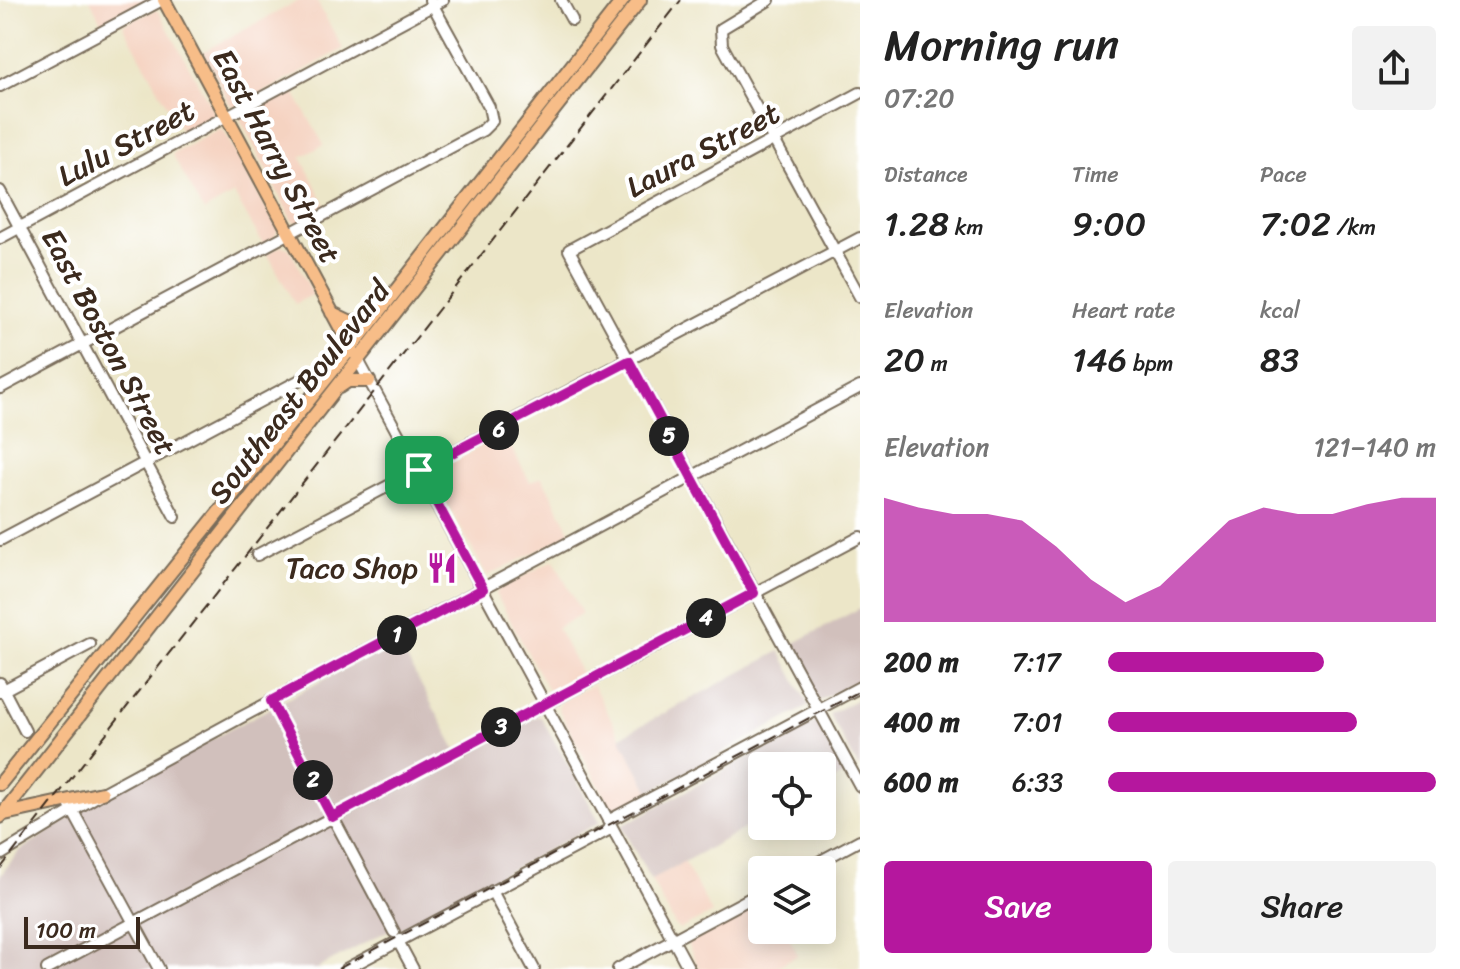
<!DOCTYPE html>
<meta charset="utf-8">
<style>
:root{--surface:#fff;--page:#f2f2f2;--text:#222;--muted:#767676;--accent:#b5179e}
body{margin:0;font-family:Sriracha,sans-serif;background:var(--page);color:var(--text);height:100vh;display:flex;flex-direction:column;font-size:30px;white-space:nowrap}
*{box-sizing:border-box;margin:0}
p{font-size:26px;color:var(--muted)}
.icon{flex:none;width:44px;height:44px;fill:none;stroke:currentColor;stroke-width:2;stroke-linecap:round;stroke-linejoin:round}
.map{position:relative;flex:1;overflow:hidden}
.sheet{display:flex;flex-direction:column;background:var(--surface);width:600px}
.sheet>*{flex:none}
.tools{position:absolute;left:748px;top:752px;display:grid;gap:16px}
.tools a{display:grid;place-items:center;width:88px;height:88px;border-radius:8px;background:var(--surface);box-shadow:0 4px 20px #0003;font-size:40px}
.scale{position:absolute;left:24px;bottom:20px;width:116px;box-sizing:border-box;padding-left:8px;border:4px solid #3b2a1e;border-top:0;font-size:22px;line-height:28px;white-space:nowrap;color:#3b2a1e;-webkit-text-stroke:6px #fff;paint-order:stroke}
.pin{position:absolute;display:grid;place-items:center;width:68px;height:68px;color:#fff;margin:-34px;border-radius:16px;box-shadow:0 4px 12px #0006}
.km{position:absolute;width:40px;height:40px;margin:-20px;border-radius:50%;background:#222;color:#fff;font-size:22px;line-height:40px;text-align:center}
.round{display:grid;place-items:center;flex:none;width:84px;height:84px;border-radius:8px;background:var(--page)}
.head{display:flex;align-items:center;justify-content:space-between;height:136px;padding:0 24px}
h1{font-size:44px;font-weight:600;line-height:60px}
.stats{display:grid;grid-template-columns:repeat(3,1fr);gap:12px;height:136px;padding:8px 24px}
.stats div{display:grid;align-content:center}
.stats b{font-size:34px;font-weight:600}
.stats small{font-size:22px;font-weight:400}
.stats p{font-size:22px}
.chart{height:224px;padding:16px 24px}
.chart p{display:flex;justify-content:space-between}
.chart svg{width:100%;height:144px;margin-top:8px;fill:var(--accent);opacity:.7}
.action{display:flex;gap:16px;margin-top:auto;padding:16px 24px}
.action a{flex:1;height:92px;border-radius:8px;background:var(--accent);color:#fff;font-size:32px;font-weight:600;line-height:92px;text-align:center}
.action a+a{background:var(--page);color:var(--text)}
ul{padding:0 24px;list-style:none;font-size:26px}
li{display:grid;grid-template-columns:128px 96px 1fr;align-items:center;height:60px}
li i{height:20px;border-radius:10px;background:var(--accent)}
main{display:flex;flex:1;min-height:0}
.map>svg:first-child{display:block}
</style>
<main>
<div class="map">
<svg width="860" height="969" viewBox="0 0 860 969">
<rect width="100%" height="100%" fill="#fff"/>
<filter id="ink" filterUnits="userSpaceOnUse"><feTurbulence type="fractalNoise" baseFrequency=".0125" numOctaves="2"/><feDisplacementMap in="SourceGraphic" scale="16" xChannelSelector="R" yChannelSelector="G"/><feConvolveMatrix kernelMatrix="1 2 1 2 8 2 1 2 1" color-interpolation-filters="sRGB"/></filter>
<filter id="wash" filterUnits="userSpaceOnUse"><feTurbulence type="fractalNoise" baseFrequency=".006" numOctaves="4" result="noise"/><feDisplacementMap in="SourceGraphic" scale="32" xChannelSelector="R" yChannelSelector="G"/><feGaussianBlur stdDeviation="1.8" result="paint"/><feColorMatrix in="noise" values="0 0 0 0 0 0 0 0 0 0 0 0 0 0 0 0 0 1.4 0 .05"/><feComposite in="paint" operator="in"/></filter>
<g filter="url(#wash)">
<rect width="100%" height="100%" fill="#ece6c8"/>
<path fill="#f5d3c1" d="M90,0H149L103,26Z
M300,0H316L343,49L238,107L230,105L203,52Z
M155,10L159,12L214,112V118L184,136L123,25Z
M292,89L324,145L301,157L327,208L299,224L292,221L240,119Z
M220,129L224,131L278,229L275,237L263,244L234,194L204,211L172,154Z
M281,246L289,248L313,294L295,304L267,253Z
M504,434L530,482L542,477L572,534L487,576L431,474Z
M554,560L582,614L557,628L584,679L550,694L496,594L500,588Z
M593,685L650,792L613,812L558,708L562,701Z
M684,862L712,913L680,929L676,927L651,880Z
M762,900V930H785L798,955L772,969H699L686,941Z"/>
<path fill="#d1c0bc" d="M860,608V679L819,701L789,646Z
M397,641L460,756L534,717H541L600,822L399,930L387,931L317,969H0V876L19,851L104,796Z
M780,651L809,706L650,792L620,737Z
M860,698V766L858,767L829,714Z
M818,720L847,773L822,787V766H762V819L651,880L621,826Z"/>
</g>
<g filter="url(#ink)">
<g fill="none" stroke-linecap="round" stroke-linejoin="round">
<defs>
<path id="minor" d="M561,0L572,20
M769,0L721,29L722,45L860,297
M0,86L162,0
M860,93L569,250L860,786
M0,191L175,517
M0,238L443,0
M358,360L689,969
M0,388L483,130L492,121L489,107L430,0
M0,540L304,378
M257,555L860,238
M0,683L25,731
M0,692L90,644
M271,701L394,932
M70,806L159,969
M608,821L860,687
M0,855L102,793L238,719L860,387
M804,870L860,840
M492,891L534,969
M398,941L413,969
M47,969L860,537
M346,969L612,828
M618,969L762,892"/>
<path id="major" d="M164,0L354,353
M332,313L351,322L376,316
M339,387L348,381H369
M0,784L351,348L623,0
M0,815L102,793
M0,817L640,0"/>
</defs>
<use href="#minor" stroke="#796c5a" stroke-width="14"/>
<use href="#major" stroke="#796c5a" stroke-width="16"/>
<use href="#minor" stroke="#fff" stroke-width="10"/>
<use href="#major" stroke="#f7bd88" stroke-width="12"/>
<path stroke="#3b2a1e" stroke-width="2" stroke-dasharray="12 6" stroke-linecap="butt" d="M0,869L681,0
M338,969L860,691"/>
</g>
</g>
<g fill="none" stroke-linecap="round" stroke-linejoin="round" filter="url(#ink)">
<defs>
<path id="route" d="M629,361L754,593L332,817L271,701L483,589L419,470Z"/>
</defs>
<use href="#route" stroke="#fff" stroke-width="16"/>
<use href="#route" stroke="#b5179e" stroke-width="10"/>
</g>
<defs>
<symbol id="restaurant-bare" viewBox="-9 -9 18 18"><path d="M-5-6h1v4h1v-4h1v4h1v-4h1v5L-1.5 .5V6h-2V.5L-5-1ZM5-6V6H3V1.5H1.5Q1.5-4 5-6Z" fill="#b5179e" stroke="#fff" stroke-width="2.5" paint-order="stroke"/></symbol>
</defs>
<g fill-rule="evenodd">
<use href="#restaurant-bare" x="420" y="546" width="44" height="44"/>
</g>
<g text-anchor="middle" stroke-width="8" stroke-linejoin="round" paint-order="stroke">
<g font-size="30" fill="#3b2a1e" stroke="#fff">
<text transform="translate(126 143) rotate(-28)" y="10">Lulu Street</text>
<text transform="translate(703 150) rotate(-28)" y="10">Laura Street</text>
<text transform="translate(277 156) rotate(62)" y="10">East Harry Street</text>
<text transform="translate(109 342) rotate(62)" y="10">East Boston Street</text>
<text transform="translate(299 392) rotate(-52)" y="10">Southeast Boulevard</text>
</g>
<g font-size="30" fill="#3b2a1e" stroke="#fff" text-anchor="end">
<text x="418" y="578">Taco Shop</text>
</g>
</g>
</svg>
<div class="tools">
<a><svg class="icon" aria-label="locate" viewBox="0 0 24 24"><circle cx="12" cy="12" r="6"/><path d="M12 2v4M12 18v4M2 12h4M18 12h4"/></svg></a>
<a><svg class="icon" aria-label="layers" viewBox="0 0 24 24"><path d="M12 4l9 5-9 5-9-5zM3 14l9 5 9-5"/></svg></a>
</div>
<div class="scale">100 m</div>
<div class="pin" style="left:419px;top:470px;background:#1e9e55"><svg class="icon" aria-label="arrive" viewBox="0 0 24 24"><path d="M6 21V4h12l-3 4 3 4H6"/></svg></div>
<b class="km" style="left:397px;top:635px">1</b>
<b class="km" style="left:313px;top:780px">2</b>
<b class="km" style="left:501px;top:727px">3</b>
<b class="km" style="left:706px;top:618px">4</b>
<b class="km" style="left:669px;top:436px">5</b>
<b class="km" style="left:499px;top:430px">6</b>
</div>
<section class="sheet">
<div class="head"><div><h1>Morning run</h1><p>07:20</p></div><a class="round"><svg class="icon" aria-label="share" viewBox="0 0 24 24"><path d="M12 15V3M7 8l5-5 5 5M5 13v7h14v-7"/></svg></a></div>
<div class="stats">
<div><p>Distance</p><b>1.28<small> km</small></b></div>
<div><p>Time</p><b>9:00</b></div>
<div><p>Pace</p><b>7:02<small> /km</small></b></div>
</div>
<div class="stats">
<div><p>Elevation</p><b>20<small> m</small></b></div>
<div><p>Heart rate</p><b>146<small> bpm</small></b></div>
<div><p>kcal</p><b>83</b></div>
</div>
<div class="chart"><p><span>Elevation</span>121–140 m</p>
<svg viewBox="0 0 160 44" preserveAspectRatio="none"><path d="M0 44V6L10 9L20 11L30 11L40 13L50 21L60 31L70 38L80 33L90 23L100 13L110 9L120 11L130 11L140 8L150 6L160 6V44z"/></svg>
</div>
<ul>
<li><b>200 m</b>7:17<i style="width:66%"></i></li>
<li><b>400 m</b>7:01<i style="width:76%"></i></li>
<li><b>600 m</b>6:33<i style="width:100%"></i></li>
</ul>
<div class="action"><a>Save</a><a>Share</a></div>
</section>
</main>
